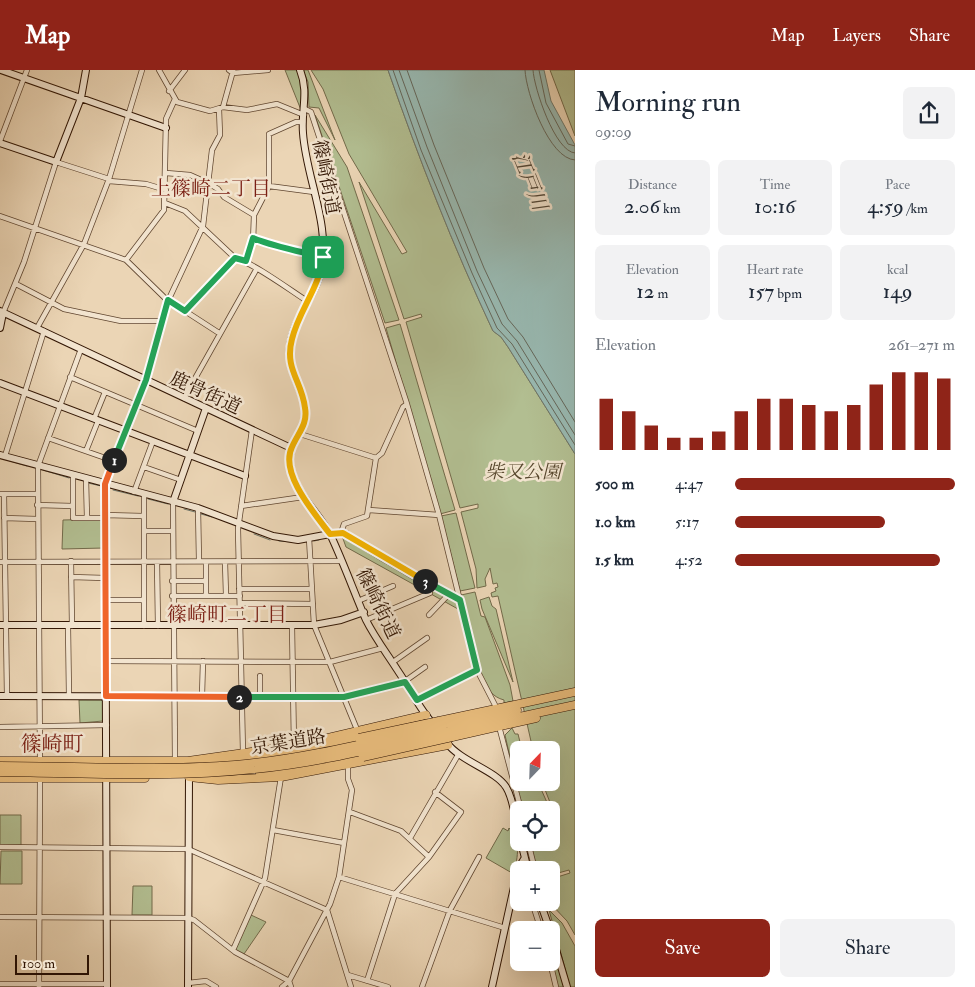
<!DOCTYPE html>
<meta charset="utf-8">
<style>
:root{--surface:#fff;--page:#f2f2f3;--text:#1f2937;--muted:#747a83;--accent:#8f2418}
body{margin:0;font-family:"IM FELL Double Pica","Noto Serif JP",serif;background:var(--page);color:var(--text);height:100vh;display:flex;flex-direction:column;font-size:19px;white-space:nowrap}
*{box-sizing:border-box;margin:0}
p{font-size:16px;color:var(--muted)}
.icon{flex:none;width:28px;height:28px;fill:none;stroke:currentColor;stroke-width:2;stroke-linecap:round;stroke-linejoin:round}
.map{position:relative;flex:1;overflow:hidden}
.sheet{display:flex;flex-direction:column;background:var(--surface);width:400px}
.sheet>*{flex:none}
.needle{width:32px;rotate:23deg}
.fabs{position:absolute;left:510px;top:671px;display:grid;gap:10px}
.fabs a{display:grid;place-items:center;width:50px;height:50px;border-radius:8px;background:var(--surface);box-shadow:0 5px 20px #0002;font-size:25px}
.scale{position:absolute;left:15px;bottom:12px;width:74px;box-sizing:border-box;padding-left:5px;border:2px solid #321604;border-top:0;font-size:14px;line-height:18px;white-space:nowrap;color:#321604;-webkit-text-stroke:4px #f2e4cf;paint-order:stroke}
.pin{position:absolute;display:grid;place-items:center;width:42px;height:42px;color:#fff;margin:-21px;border-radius:10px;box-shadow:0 2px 8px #0006}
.km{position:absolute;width:25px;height:25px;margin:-12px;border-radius:50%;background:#222;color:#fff;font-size:14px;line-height:25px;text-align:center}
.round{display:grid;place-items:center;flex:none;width:52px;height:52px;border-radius:8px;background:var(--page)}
.summary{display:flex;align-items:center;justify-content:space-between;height:85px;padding:0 20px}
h1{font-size:28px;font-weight:600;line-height:38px}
.stats{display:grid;grid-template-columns:repeat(3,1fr);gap:8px;height:85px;padding:5px 20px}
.stats div{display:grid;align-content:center;border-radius:8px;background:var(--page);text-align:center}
.stats b{font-size:21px;font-weight:600}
.stats small{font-size:14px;font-weight:400}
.stats p{font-size:14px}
.chart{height:140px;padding:10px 20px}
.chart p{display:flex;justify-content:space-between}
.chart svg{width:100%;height:90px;margin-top:5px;stroke:var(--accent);stroke-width:6}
.action{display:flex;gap:10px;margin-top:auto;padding:10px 20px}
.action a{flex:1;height:58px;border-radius:8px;background:var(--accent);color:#fff;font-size:20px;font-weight:600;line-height:58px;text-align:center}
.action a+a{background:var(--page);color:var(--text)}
ul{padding:0 20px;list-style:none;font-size:16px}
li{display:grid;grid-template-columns:80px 60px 1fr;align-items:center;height:38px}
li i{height:12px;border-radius:6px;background:var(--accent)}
header{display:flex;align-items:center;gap:30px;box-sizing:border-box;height:70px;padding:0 25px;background:var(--accent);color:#fff}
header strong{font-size:24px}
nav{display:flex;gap:28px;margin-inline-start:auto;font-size:18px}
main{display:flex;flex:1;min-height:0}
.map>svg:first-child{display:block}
</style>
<header>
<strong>Map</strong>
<nav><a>Map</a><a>Layers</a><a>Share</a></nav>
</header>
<main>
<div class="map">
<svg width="575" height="917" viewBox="0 0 575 917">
<rect width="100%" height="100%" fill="#ebd5b5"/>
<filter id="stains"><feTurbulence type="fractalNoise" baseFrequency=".004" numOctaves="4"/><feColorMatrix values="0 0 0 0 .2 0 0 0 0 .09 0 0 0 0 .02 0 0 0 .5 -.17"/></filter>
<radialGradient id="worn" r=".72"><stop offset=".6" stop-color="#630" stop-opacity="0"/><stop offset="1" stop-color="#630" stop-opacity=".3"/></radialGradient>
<path fill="#b2be91" stroke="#726a4a" d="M285,0H297L302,13L301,40Z
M303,0H308L335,70L319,38L309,37L308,12Z
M311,0H388C419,89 453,176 493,261L501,267L508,277L575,384V865L567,851L550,833L551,809L570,803L569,800L551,805V800H536L530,773L551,772V740H522L505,665L512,658L515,664H518L522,680H519V712L535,713L541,719L549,737L551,735L544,717L539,713L551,712V680H533L498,526L492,527L491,523L496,521L495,518L498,517L497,513L493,514L490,498L485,509L486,516L477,518L476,499L461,442L478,438V434L460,438L406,252L422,247L421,244L404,249L359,112L402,184L407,182L349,84L323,19Z
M550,0H575V66Z
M315,45L347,97L399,250L385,253Z
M400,254L455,440L440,444L386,258Z
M456,443L475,518L460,521L441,446Z
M103,449L104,478L62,479L63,450Z
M342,466L381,491L456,530L458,539L346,477Z
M475,522L481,546L485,547L510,615L513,631L504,633V630C492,627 487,618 482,608L461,525Z
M489,527L492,536L496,539L513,612L482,539L480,530Z
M79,630H101L103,632V651L80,653Z
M0,745H21V775H0Z
M503,758L508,761L509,758C521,771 518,786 514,802L512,803L486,788Z
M1,781H22V814H0Z
M133,816H152V845H132Z
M549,840L562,853L575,876V917H570Z
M251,845L266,852L244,884L235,880Z
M551,871L564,917H558L551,892Z"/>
<path fill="#98b8b0" stroke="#6f776b" d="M388,0H544L551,31L575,75V384L508,277L501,267L493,261C453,176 419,89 388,0Z"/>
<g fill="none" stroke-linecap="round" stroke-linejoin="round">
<path stroke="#65675a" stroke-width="1" d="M393,0L421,80L472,203L497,258L512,274L575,375
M399,0L427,77L477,201L502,254L517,271L575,365
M407,0L434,75L484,198L508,249L523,267L575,352
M525,0C526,23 549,89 575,90
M533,0C534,18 555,82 575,83
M539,0L546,33L568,74L575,76"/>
<path stroke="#6f776b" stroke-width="1" d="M0,388L27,396
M43,400L69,408
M88,413L101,416
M113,420L138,426
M148,429L168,434
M184,439L195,442
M201,444L212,447
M254,464L270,470
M345,469L420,514
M279,471L292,472
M314,471L319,470"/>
<defs>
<path id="street" d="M159,0L177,32L210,41L223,37L247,40L277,34L304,45
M229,0L233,3L268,0
M169,21L185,0
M223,37L233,1
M305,39L311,42L407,334L439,445L477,600L495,635
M0,71L27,0
M166,103L190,105L208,113L218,119L224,127L254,145
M109,111L146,114L166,120
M269,116L314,122
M165,133L185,141L235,188
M0,146L126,190L168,231L185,241L235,188C252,192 290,220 307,231
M253,168C275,177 299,180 323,187
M126,190L164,140L166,49L175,29
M246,191L253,172L254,145L269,116V64L296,52H303
M16,214L64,239L121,251H163
M185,241L219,263
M3,243L24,192L56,92L109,109
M37,258L84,174L109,109L142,0
M70,307L198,361
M146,309L168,231L203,156L212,80L220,65L219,39
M184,328L256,200
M94,349L105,322
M300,364L376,388
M48,368L114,391
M86,381L98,351
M5,386L44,261
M144,397L181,410
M73,405V448H104
M86,409L87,448
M134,422L153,371
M0,424H37
M4,424L7,626
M144,425V556
M173,432L175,691
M37,435L73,436
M241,436L303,427
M198,438L199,491
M369,440L439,445
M105,445L143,446
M4,448L37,449
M144,461H172
M341,463L344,454L367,446L376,388L382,383L403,337L407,334
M346,464L460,530
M309,468L314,555L358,662
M71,491L72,556
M0,492L342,491
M157,492L158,556
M206,492V526
M225,492L226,525
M71,507L105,508
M172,511H206
M239,519H312
M172,526H240
M105,530H144
M358,531L393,516
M240,533L313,534
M429,545L449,524
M366,550L430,523
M68,556L69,626
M292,556L294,676
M106,591L330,592L383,578
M393,592L427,568
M202,626L203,591
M260,627V606
M293,627H344L401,614L425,597
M417,630L477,600
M0,657L107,655
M500,660L521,740
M243,683L238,459L252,360
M40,691L38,396L81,279
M350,742L401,761L429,787
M273,760L344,773
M410,768L458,685
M528,772L535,800
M0,777L188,779L327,840L351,917
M339,807L505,858
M532,832L541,860
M0,847L188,848L194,850L235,882L289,911L291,917
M233,880L265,808L281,707
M550,892L556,917
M348,905L388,917
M367,911L395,824L429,787L461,742L435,722
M188,913L206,911L216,917
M0,914H107
M39,917L40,708
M282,917L289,911L330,834L339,807L352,720L348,709V696
M422,917L450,840L479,787"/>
<path id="secondary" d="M1,0L166,58
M300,0C309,22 301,40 303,63C306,108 331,155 321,201C315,228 293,248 290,277C287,301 303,317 305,339C308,361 286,374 290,395C295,424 318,441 331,466C344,494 354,522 366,550C375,568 388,585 398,601C409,617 417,634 429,649
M0,73L56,92L81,28L86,0
M0,241L291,378
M0,258L3,243
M0,313L245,406
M0,385L198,438L273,466L298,470L330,464H346
M173,432L206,338
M0,555H314L341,550L364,542
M0,626L293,627
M446,672C461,692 495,700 506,717C514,730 515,749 519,763
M521,772L528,800
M540,832L550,860
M551,863L567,917
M107,917L105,414L146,309
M188,917L189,707
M492,917L518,799L524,789"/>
<path id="highway" d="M439,651L575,622
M443,656L517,640
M448,662L575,635
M452,667L536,648
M0,691H188L294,676L426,645
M215,691L273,685L359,668
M260,704L363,687
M189,707L218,710L281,707L448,675
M0,708H145"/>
</defs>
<use href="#street" stroke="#604630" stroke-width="6"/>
<use href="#secondary" stroke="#321604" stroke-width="8"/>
<use href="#highway" stroke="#321604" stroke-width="9"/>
<use href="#street" stroke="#f2e4cf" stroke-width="4.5"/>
<use href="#secondary" stroke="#f2e4cf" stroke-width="6"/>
<use href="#highway" stroke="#e6ba7a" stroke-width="8"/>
<defs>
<path id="highway-bridge" d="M359,668L439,651
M363,687L452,667
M0,696C78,696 157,701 235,695C305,689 374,671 443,656
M0,702C84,703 170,708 254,699C319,693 384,676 448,662"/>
</defs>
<use href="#highway-bridge" stroke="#321604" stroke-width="9" stroke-linecap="butt"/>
<use href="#highway-bridge" stroke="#e6ba7a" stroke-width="8"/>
</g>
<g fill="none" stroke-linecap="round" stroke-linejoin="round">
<defs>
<path id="split-1" d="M114,390L146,310L168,230L185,241L235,188L246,191L253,168C275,177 299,181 323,187"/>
<path id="split-2" d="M114,390L105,414L106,626L239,627"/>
<path id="split-3" d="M239,627H344L405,612L417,630L477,600L460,530L425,511"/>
<path id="split-4" d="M323,187C320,217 299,240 292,269C284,299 302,311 305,338C308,354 298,363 292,377C279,403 315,444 330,464L343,463L425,511"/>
</defs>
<use href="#split-1" stroke="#fff" stroke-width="10"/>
<use href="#split-2" stroke="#fff" stroke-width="10"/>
<use href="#split-3" stroke="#fff" stroke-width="10"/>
<use href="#split-4" stroke="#fff" stroke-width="10"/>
<use href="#split-1" stroke="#22a559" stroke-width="6"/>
<use href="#split-2" stroke="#f0652b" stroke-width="6"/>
<use href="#split-3" stroke="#22a559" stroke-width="6"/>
<use href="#split-4" stroke="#f5b400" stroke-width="6"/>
</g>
<g text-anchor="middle" stroke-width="5" stroke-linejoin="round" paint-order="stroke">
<g font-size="19" fill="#321604" stroke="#f2e4cf">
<text transform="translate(327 107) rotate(79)" y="7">篠崎街道</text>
<text transform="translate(206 322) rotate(25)" y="7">鹿骨街道</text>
<text transform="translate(379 533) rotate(64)" y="7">篠崎街道</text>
<text transform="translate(288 671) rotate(-9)" y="7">京葉道路</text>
</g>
<g font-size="19" font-style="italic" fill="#58482e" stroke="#f2e4cf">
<text x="523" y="408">柴又公園</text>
</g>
<g font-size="20" font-style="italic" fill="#514738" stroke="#f2e4cf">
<text transform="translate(530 111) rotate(68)" y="7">江戸川</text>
</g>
<g font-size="20" fill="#7a1f14" stroke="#f2e4cf">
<text x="211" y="125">上篠崎二丁目</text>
<text x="227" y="551">篠崎町二丁目</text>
</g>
<g font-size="21" fill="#7a1f14" stroke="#f2e4cf">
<text x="52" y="681">篠崎町</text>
</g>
</g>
<rect width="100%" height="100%" filter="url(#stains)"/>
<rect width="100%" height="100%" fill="url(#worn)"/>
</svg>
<div class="fabs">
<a><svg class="needle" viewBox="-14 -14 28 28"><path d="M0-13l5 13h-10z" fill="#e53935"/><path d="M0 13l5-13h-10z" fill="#747a83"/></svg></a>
<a><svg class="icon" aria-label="locate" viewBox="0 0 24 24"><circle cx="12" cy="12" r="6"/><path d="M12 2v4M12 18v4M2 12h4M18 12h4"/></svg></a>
<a>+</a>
<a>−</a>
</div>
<div class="scale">100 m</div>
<div class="pin" style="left:323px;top:187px;background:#1e9e55"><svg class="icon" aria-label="arrive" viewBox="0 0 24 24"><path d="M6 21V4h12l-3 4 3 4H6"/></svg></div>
<b class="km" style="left:114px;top:390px">1</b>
<b class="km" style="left:239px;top:627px">2</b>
<b class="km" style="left:425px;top:511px">3</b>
</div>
<section class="sheet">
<div class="summary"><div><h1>Morning run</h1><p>09:09</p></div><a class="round"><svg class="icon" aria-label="share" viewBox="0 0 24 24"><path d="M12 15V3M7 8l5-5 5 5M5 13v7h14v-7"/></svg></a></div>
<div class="stats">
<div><p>Distance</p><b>2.06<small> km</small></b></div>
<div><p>Time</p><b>10:16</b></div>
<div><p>Pace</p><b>4:59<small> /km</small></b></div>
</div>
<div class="stats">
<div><p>Elevation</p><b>12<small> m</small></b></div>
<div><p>Heart rate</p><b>157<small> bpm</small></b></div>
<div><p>kcal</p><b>149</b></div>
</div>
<div class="chart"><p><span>Elevation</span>261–271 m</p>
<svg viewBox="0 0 160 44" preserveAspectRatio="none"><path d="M5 44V19M15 44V25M25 44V32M35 44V38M45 44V38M55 44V35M65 44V25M75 44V19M85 44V19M95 44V22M105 44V25M115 44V22M125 44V12M135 44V6M145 44V6M155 44V9"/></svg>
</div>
<ul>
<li><b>500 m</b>4:47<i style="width:100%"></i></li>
<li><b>1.0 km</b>5:17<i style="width:68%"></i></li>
<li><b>1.5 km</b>4:52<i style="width:93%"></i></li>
</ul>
<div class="action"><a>Save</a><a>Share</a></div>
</section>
</main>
